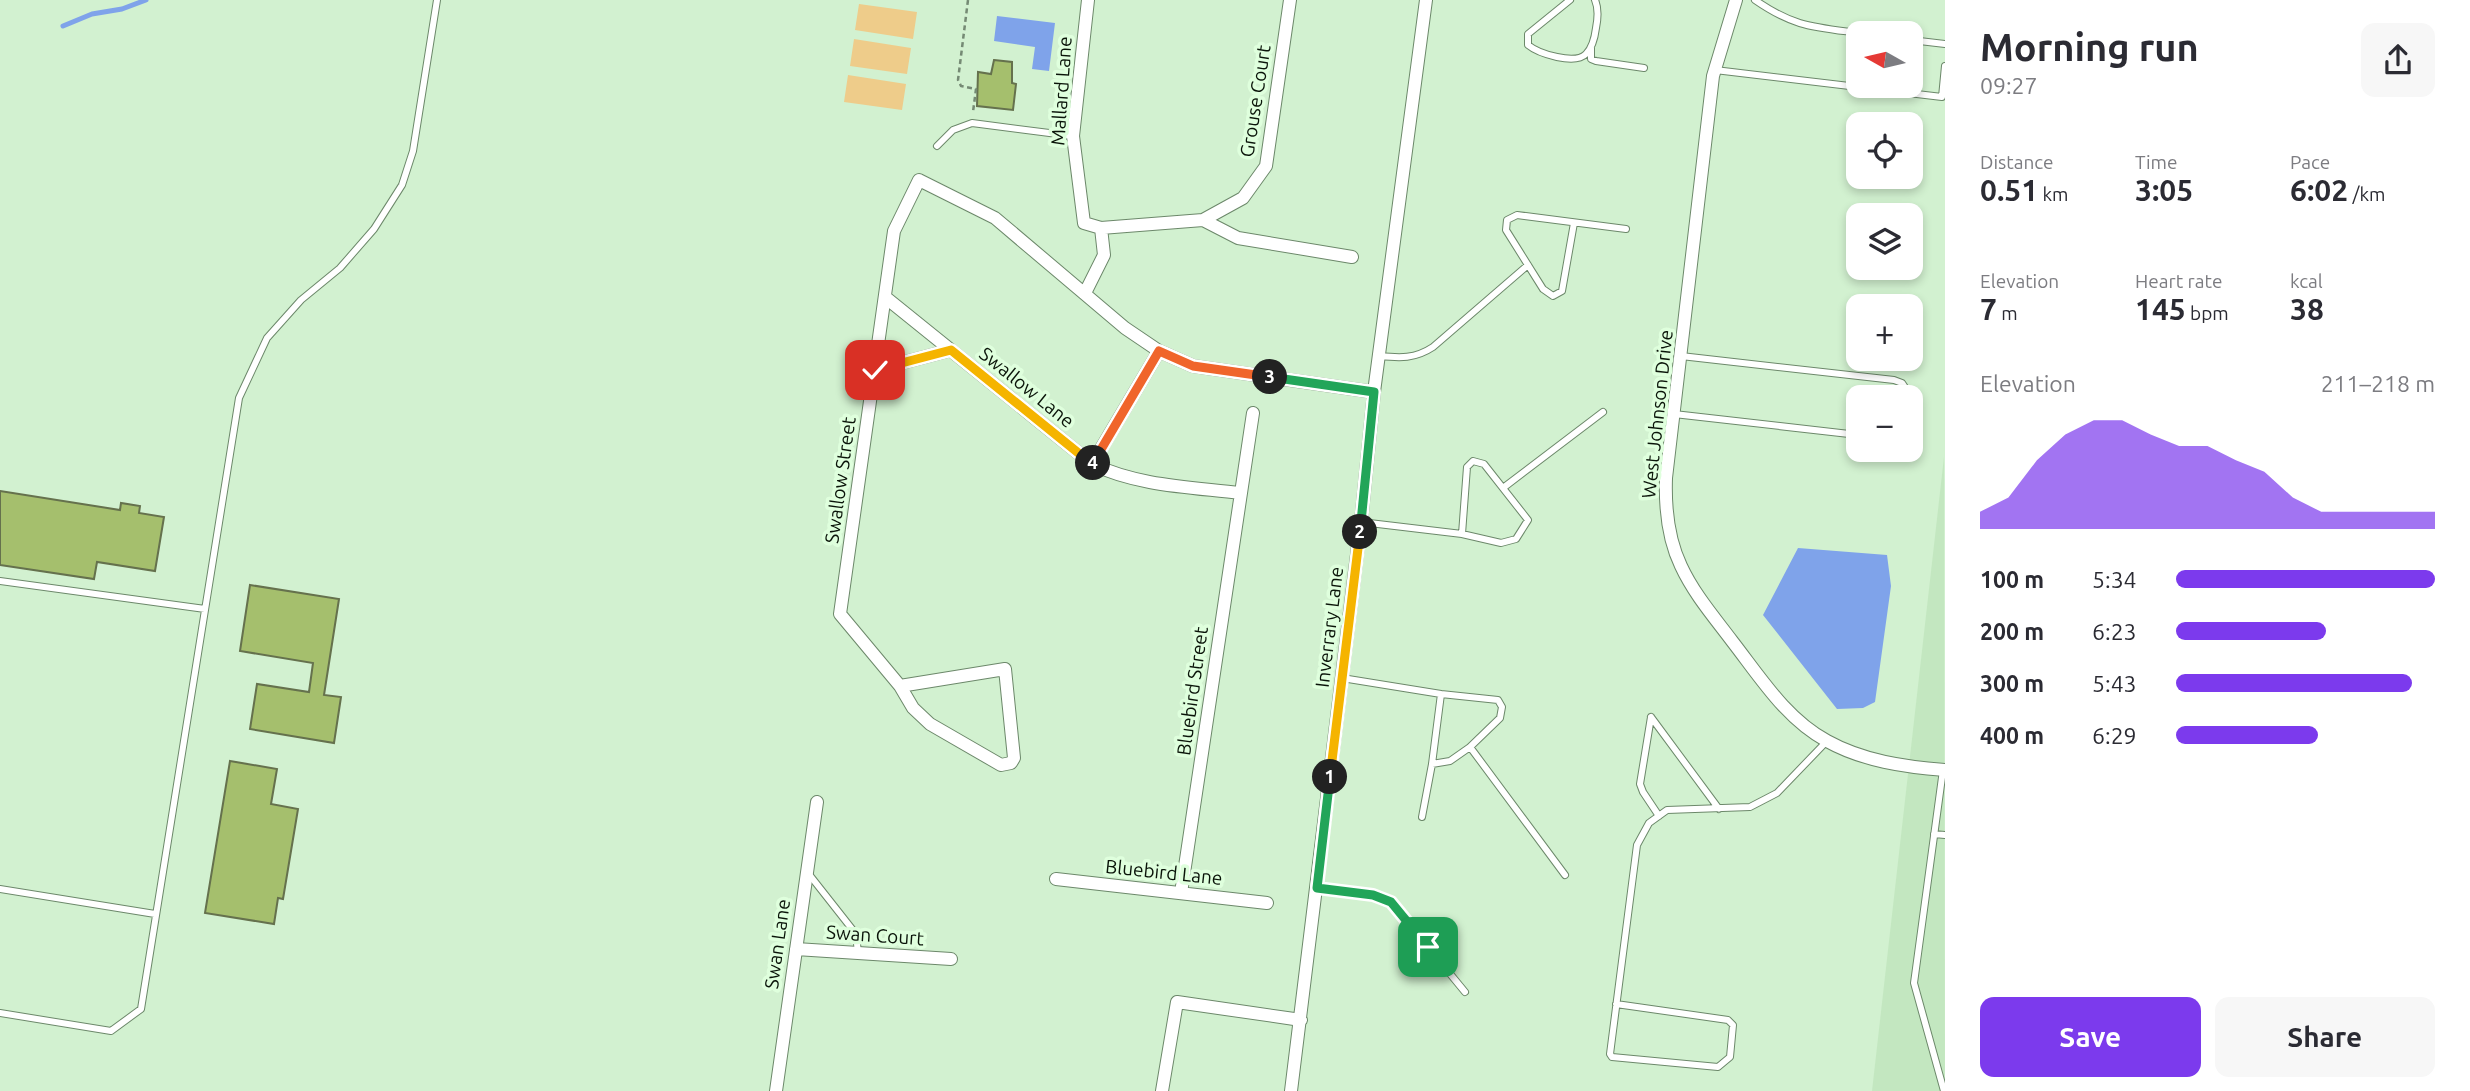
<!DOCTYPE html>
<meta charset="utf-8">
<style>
:root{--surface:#fff;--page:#f7f7f7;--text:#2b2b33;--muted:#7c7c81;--accent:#7c3aed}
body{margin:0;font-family:Ubuntu,sans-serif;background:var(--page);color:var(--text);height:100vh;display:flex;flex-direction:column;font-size:26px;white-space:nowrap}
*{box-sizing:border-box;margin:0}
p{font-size:23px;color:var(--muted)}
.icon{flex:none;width:38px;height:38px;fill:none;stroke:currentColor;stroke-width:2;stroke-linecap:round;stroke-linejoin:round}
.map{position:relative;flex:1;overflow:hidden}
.drawer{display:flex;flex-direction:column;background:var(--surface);width:525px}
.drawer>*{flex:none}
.needle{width:46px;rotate:278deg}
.buttons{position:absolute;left:1846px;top:21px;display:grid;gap:14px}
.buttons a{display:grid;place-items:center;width:77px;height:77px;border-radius:14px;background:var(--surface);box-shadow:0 4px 10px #0003;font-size:35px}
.pin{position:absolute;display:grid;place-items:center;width:60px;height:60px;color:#fff;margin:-30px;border-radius:14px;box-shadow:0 4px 10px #0006}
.km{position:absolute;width:35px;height:35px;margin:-18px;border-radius:50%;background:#222;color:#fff;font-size:19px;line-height:35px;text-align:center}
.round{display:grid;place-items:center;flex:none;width:74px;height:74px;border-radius:14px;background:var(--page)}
.head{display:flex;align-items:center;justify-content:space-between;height:119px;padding:0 35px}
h1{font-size:38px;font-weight:600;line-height:52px}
.figures{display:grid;grid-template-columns:repeat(3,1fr);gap:10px;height:119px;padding:7px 35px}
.figures div{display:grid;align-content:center}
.figures b{font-size:30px;font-weight:600}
.figures small{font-size:19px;font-weight:400}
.figures p{font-size:19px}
.chart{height:196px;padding:14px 35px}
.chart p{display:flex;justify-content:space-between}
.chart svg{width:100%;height:126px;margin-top:7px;fill:var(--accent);opacity:.7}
.button{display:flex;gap:14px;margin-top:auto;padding:14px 35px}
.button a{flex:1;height:80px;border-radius:14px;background:var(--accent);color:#fff;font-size:28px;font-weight:600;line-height:80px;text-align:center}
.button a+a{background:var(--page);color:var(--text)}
ul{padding:0 35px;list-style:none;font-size:23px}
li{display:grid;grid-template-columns:112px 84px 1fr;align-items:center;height:52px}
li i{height:18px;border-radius:9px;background:var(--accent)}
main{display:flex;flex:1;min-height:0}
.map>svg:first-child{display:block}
</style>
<main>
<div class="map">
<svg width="1945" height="1091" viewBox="0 0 1945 1091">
<rect width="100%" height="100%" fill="#d2f1d0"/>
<path fill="#c3e7c0" d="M1944,457L1945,1091H1872Z"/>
<path fill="#eecc8a" d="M859,4L917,12L913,39L855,30Z
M854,39L911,48L907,74L850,66Z
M848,75L906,84L902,110L844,102Z"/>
<path fill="#7fa3ea" d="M997,16L1055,23L1049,71L1032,69L1035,47L994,41Z
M1798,548L1887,555L1891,586L1875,702L1863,708L1837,709L1763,615Z"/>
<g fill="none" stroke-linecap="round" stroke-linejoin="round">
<path stroke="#7fa3ea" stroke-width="5" d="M63,26L92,14L122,9L146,0"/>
</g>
<path fill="#a5bf6d" stroke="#65714d" stroke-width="2" d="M994,60L1012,62V83L1016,84L1013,110L977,106L978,72L991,74Z
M0,491L120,510L121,503L140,506L139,513L164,517L155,571L97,562L94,579L0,565Z
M250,585L339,599L324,695L341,697L334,743L250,729L257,684L309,692L313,663L240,651Z
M230,761L277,769L271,804L298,809L283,899L278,898L274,924L205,913Z"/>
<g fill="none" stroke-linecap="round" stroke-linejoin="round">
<defs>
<path id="lane" d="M1570,0L1528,34V45C1539,54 1575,65 1586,54C1593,47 1595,36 1596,28C1598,18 1599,9 1595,0
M1755,0C1794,27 1813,27 1859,33
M1911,40L1945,44
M1591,48V59L1596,61L1644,68
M1715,70L1942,97L1945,66
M937,146L953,130L972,123L1073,136
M1574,223L1562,291L1553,296L1543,289L1506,230L1507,220L1517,215L1626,229
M1379,356C1400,358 1415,359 1433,347L1528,265
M1681,356L1894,380L1902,383L1906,389L1905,397
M1674,414L1858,435
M1503,488L1603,412
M1361,522L1462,534L1501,543L1516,539L1528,520L1484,464L1473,461L1467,467L1462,534
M0,581L205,609
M1342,678L1441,694L1432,764L1422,817
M1651,717L1719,809
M1651,717L1640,784L1643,792L1659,816
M1470,747L1565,875
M1432,764L1450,761L1470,747L1500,718L1502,707L1498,700L1441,694
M1943,770L1914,983L1944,1091
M1934,834L1945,835
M808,873L856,934L858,953
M1317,888L1373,895L1391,902L1465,992
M0,889L155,914
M1616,1004L1728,1020L1733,1025L1730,1057L1718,1067L1612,1057L1610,1054L1637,845L1649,823L1667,810L1750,807L1777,793L1827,741
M0,1013L111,1031L141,1009L239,398L267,338L301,300L340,268L374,229L402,185L413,151L437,0"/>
<path id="street" d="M1088,0L1073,136L1084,223L1101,228L1203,220L1243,198L1266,166L1290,0
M1736,0L1713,76L1666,478C1665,507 1668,539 1681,566C1694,594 1714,617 1732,641C1760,677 1786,719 1827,741C1863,761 1905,767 1945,770
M1203,220L1238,238L1352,257
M1085,293L1104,255L1101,228
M885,297L1092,464C1138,486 1190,487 1240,493
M875,370L951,350
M1092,464L1159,351
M1005,669L1014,758L1011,763L1001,765L930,724L913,708L900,686Z
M900,686L840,614L894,231L919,180L995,218L1125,328L1159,351L1193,366L1374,392
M1056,879L1267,903
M1181,893L1253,413
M796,949L951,959
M776,1091L817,802
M1162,1091L1177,1002L1301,1020
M1291,1091L1361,522L1374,392L1426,0"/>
</defs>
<use href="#lane" stroke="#6c886a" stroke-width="8"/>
<use href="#street" stroke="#6c886a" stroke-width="14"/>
<path stroke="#758a74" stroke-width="2.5" stroke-dasharray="5 3.5" stroke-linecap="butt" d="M968,0L958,80L961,86L976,89L973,112"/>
<use href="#lane" stroke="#fff" stroke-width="6"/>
<use href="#street" stroke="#fff" stroke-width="12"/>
</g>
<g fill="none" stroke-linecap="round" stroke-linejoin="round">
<defs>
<path id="split-1" d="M1330,777L1317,888L1373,895L1391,902L1428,947"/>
<path id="split-2" d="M1330,777L1360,532"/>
<path id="split-3" d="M1270,377L1374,392L1360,532"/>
<path id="split-4" d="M1093,463L1159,351L1193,366L1270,377"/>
<path id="split-5" d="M875,370L951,350L1092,464L1093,463"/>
</defs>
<use href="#split-1" stroke="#fff" stroke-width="14"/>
<use href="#split-2" stroke="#fff" stroke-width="14"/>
<use href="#split-3" stroke="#fff" stroke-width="14"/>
<use href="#split-4" stroke="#fff" stroke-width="14"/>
<use href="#split-5" stroke="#fff" stroke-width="14"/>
<use href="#split-1" stroke="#22a559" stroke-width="9"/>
<use href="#split-2" stroke="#f5b400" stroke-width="9"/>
<use href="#split-3" stroke="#22a559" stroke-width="9"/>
<use href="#split-4" stroke="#f0652b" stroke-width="9"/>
<use href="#split-5" stroke="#f5b400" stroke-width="9"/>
</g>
<g text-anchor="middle" stroke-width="7" stroke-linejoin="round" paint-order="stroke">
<g font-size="19" fill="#0a1409" stroke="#dfffdd">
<text transform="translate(1061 91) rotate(-86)" y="7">Mallard Lane</text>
<text transform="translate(1255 101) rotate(-81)" y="7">Grouse Court</text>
<text transform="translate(1027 387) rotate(39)" y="7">Swallow Lane</text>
<text transform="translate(1657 414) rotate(-84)" y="7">West Johnson Drive</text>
<text transform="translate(840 480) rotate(-82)" y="7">Swallow Street</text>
<text transform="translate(1329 627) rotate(-83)" y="7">Inverrary Lane</text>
<text transform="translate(1192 691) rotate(-82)" y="7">Bluebird Street</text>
<text transform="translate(1164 872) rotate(6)" y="7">Bluebird Lane</text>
<text transform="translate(875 935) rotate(4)" y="7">Swan Court</text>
<text transform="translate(777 944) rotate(-82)" y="7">Swan Lane</text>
</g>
</g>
</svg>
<div class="buttons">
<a><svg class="needle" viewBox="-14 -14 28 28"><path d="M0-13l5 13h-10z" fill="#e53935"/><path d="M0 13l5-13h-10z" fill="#7c7c81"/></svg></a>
<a><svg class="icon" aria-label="locate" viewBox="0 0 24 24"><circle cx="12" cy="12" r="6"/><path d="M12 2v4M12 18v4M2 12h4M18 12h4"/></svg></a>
<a><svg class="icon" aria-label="layers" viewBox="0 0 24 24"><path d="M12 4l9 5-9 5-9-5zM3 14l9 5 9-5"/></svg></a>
<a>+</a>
<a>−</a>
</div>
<div class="pin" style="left:1428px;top:947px;background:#1e9e55"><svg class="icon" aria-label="arrive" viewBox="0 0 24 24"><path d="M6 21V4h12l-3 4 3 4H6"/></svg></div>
<div class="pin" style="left:875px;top:370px;background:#d93025"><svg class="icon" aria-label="check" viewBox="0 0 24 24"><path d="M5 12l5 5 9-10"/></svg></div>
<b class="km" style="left:1330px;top:777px">1</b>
<b class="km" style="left:1360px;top:532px">2</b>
<b class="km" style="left:1270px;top:377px">3</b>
<b class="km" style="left:1093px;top:463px">4</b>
</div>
<section class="drawer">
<div class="head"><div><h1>Morning run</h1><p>09:27</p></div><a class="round"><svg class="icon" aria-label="share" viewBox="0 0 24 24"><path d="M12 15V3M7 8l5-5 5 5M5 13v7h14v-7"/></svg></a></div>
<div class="figures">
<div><p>Distance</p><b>0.51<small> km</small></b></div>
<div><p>Time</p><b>3:05</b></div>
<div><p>Pace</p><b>6:02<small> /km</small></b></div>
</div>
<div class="figures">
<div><p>Elevation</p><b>7<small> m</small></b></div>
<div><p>Heart rate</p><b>145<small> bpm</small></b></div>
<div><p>kcal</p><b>38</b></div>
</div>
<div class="chart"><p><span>Elevation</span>211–218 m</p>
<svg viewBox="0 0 160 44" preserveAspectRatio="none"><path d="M0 44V38L10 33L20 20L30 11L40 6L50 6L60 11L70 15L80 15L90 20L100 24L110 33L120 38L130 38L140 38L150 38L160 38V44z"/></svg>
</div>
<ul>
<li><b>100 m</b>5:34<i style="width:100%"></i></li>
<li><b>200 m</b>6:23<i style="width:58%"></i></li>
<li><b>300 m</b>5:43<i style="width:91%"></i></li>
<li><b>400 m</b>6:29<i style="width:55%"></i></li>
</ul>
<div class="button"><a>Save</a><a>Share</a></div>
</section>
</main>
